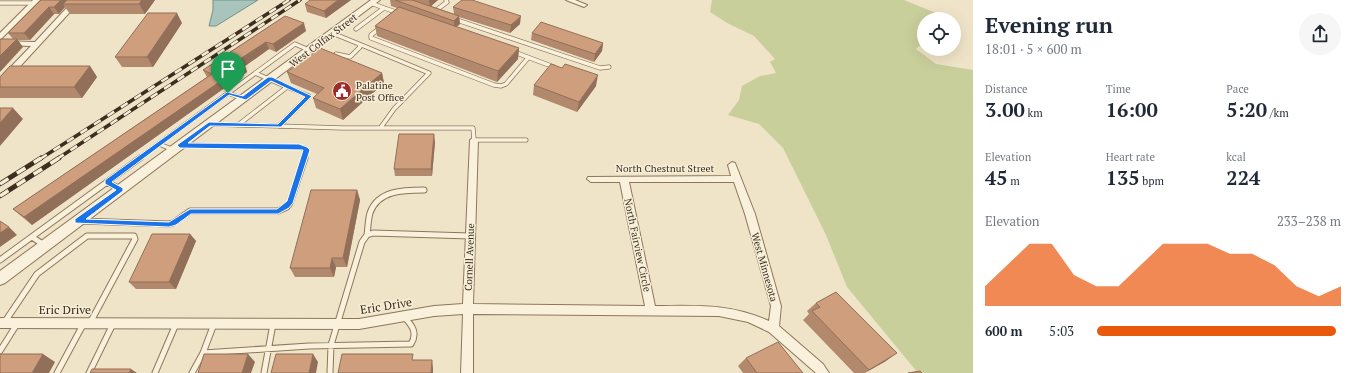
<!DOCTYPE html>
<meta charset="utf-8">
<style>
:root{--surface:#fff;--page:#f6f6f7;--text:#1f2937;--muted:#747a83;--accent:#ea580c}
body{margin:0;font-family:"PT Serif",serif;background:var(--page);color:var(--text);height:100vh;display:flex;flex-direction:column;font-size:15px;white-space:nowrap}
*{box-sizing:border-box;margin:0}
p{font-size:13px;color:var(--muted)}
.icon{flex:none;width:22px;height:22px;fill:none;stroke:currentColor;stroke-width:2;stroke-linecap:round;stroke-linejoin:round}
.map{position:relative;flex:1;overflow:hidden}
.sheet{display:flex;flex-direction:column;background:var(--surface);width:380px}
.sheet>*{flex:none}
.buttons{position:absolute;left:917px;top:12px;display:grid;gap:8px}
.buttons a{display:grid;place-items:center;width:44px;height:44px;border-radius:50%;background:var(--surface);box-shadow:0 4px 16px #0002;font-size:20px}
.pin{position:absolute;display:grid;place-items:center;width:34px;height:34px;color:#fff;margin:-41px -17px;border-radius:50% 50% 50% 0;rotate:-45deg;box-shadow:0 0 4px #0007}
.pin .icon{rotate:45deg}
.round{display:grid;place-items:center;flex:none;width:42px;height:42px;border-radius:21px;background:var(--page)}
.head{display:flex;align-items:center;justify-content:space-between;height:68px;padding:0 12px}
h1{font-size:22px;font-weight:600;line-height:30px}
.figures{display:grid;grid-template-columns:repeat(3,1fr);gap:6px;height:68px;padding:4px 12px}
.figures div{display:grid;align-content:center}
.figures b{font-size:20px;font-weight:600}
.figures small{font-size:11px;font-weight:400}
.figures p{font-size:11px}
.chart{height:112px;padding:8px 12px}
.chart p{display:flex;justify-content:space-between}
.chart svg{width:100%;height:72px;margin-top:4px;fill:var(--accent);opacity:.7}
ul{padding:0 12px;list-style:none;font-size:13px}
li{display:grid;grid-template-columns:64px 48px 1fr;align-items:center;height:30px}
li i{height:10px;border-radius:5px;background:var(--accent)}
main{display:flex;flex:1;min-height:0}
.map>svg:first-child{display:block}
</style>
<main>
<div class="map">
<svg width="973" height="373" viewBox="0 0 973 373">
<rect width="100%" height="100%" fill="#f0e4c8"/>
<path fill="#c9cf9b" d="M712,0H904L936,13V19H924V42L916,49L936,64L973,70V373H918L847,287L826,235L783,148L759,124L728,115L739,100L742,86L760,76L776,73L770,62L775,59L754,36L727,23L710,12Z"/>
<path fill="#a9c4bc" stroke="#6f938a" d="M213,0H258L216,26H209L213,10Z"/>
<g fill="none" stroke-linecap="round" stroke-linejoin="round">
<defs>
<path id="service-far1" d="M0,3H34
M384,8L399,13
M434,12L447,2L446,0
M454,19L600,68L609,67
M380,28L371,35V38L494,85L501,86L506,84L528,58
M356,29L384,8L371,3
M332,33L359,44L360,47L350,57L336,54
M359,44L429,73L394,109L381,127
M514,52L554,67
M228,93L244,99
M209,124L343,128H473L474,140H526
M238,125L287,87L255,73
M279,126L309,96L287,87
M159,144L174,150
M182,145L299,147L307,150L304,159
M138,159L295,44L309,50"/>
<path id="service" d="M107,182L120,189
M81,221L169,224L173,223L190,211H278L287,207L290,203L305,158
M367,235C368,228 368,220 370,213C378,190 404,190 424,190
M32,237L44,245
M0,260L140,158
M4,323L37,274L87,236H134L135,239L90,323
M214,324L203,353L309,346L411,344C418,333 412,325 404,317
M0,351L17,324
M57,373L84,323
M89,373L113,324
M155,373L176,324
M192,373L203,353
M264,373L273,324
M330,373L331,345L362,242L367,235L373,233L470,236"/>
<path id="minor" d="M33,0H40L2,38L0,39V33Z
M74,0H81L3,85H0V78L31,46L0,45V41L35,42Z
M566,0H575L587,5L584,7Z
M474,137L478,140L473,304L645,306L620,182H591L587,179L588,177L731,176L728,165L732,162L735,163L755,214L781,306L779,326L823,364L829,373H816L769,332L748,322L719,316L473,314V373H461L463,314L434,316L359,329L0,328V318L359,319L434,306L463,304L470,140ZM629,182H734L745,214L771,306L769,321C729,303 697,306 655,306Z"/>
<path id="tertiary" d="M371,0H380L5,283L0,285V271Z"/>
</defs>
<use href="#service-far1" stroke="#8d765c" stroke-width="5"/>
<use href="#service" stroke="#8d765c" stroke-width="7"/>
<use href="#minor" stroke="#8d765c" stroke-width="2"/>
<use href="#tertiary" stroke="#8d765c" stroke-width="2"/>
<use href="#service-far1" stroke="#faf1dc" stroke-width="3.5"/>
<use href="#service" stroke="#faf1dc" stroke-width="5"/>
<use href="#minor" fill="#faf1dc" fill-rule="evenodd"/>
<use href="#tertiary" fill="#faf1dc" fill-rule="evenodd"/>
<defs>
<path id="rail-far1" d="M40,159L289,0
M57,159L300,0"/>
<path id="rail" d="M0,184L41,158
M0,196L59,158"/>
</defs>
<use href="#rail-far1" stroke="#3d2e20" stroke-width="3.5"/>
<use href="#rail" stroke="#3d2e20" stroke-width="5"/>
<use href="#rail-far1" stroke="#f7eed8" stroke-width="2.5" stroke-dasharray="8" stroke-linecap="butt"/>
<use href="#rail" stroke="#f7eed8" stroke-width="3.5" stroke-dasharray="10" stroke-linecap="butt"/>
</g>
<path fill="#b2896c" d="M41,0H155L145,14H70L65,7L59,14H54L30,40H17L23,47L13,39L8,33Z
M351,0L326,18L307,12L305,4Z
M390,0H438L431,6L454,14L453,7L520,24L510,33L459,17L460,24L456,27L519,48L518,59L497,82L377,36L375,26L397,8L391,6Z
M285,16L306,31L276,52L269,49L245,66L247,72L32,225L21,216L13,209L207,77L203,70Z
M182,23L153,67H122L115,57Z
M532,33L603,43L602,51L594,62L531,40Z
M90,66L97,77L82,98H0V77Z
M287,72L382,73L384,83L343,120L316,108L313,98L317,94L291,83Z
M534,85L596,86L577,112L533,95Z
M435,142L432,176H395L394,169Z
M357,190L360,200L347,267H336L334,277H295L290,268Z
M190,234L196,241L176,289H136L129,282Z
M816,303L886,361L865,373H854L803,320L809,314L807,311Z
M746,358L803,373H743L738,366Z"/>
<path fill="#916f58" d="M61,0H72L63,4L65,7L59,14L54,7Z
M142,0H155L145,14L139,4Z
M338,0H351L326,18L324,11Z
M429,0H438L430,7Z
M49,7L54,14L30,40L24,33Z
M177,13L182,23L153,67L147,57Z
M459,16L460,24L454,29V21Z
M521,16L520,24L510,33L511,25Z
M304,23L306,31L276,52L273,44Z
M17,39L23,47L0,72V56Z
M266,42L269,49L245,66L247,72L32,225L24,217L237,61Z
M603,43L602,51L594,62L595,54Z
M519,48L518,59L497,82L498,71Z
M90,66L97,77L82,98L74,87Z
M382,73L384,83L343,120L340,109Z
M598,75L596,86L577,112L579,102Z
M13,108L23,119L0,146V123Z
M434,134L435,142L432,176L431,169Z
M357,190L360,200L347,267L343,258Z
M9,227L17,235L0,247V233Z
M190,234L196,241L176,289L169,282Z
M332,258L336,267L334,277L330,268Z
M897,353L886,361L864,373L869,370Z
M43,354L55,362L49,373H32Z
M248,354L255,362L251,373H242Z
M313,354L318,362L316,373H309Z
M432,360L433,368V373H431Z
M131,369L137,373H129Z"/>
<path fill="#cf9f7d" stroke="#916f58" d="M41,0H61L54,7H49L24,33H8Z
M67,0H142L139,4H63Z
M310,0H338L324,11L305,4Z
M395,0H412L459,16L454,21Z
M462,0H472L521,16L511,25L453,7Z
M399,7L519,48L498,71L375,26Z
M148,13H177L147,57H115Z
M285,16L304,23L273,44L266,42L237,61L244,65L24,217L13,209L212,74L203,70Z
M541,22L603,43L595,54L532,33Z
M1,39H17L0,56V40Z
M320,48L382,73L340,109L313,98L324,88L287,72Z
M551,64L562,68L565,64L598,75L579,102L534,85Z
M10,66H90L74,87H0V77Z
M0,108H13L0,123Z
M399,134H434L431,169H394Z
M311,190H357L343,258H332L330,268H290Z
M0,221L9,227L0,233Z
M152,234H190L169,282H129Z
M836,292L897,353L869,370L812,311L820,307L816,303Z
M778,342L803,373H757L746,358Z
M0,354H43L32,373H0Z
M204,354H248L242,373H198Z
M276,354H313L309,373H271Z
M342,354H413L412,360H432L431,373H338Z
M92,369H131L129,373H90Z
M920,371L922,373H908Z"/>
<path fill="#1a73e8" stroke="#fff" fill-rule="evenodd" d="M268,77H272L312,96L281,127L210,126L188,143L299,144L307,147L310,150L293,203L289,208L278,214H191L176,225L169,227L75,223V219L116,190L105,184V180L227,92L243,96ZM271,81L305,97L278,124L209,122L177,145L180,148L303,150L287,201L277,209H190L169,222L86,219L123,191V188L112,182L229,95L246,100Z"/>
<defs>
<symbol id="civic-disc" viewBox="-11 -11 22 22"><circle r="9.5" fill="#9e2a2b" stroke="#f7eed8"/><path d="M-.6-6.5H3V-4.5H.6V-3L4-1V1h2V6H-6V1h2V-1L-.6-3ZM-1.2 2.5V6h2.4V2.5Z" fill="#fff"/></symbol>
</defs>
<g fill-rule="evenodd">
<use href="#civic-disc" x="331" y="80" width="22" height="22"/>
</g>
<g text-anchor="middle" stroke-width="3" stroke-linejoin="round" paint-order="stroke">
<g font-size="10" fill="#3d2e20" stroke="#f7eed8">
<text transform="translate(323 40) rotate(-37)" y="4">West Colfax Street</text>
<text x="665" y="172">North Chestnut Street</text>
<text transform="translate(638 245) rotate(78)" y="4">North Fairview Circle</text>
<text transform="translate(469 257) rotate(-88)" y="4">Cornell Avenue</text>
<text transform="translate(765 267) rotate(74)" y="4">West Minnesota</text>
</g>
<g font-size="10" fill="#3d2e20" stroke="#f7eed8" text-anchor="start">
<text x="356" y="89">Palatine<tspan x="356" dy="12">Post Office</tspan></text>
</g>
<g font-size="12" fill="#3d2e20" stroke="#f7eed8">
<text transform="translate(386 306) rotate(-9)" y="4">Eric Drive</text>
<text x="65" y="314">Eric Drive</text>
</g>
</g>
</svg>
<div class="buttons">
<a><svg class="icon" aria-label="locate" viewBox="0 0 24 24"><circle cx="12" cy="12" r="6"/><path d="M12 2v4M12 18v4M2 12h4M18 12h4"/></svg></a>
</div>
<div class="pin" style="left:228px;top:93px;background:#1e9e55"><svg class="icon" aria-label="arrive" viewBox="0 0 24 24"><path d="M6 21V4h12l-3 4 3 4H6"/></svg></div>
</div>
<section class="sheet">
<div class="head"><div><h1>Evening run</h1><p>18:01 · 5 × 600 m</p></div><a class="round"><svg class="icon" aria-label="share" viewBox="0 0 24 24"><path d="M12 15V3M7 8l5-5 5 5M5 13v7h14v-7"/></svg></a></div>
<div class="figures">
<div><p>Distance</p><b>3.00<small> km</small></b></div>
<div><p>Time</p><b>16:00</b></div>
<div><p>Pace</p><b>5:20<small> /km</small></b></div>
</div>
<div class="figures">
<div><p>Elevation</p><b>45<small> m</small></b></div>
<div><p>Heart rate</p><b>135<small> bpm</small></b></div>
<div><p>kcal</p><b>224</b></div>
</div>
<div class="chart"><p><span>Elevation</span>233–238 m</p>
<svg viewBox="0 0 160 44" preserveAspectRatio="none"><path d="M0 44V32L10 19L20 6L30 6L40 25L50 32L60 32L70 19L80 6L90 6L100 6L110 12L120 12L130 19L140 32L150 38L160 32V44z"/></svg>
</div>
<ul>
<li><b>600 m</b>5:03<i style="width:98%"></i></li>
</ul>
</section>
</main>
